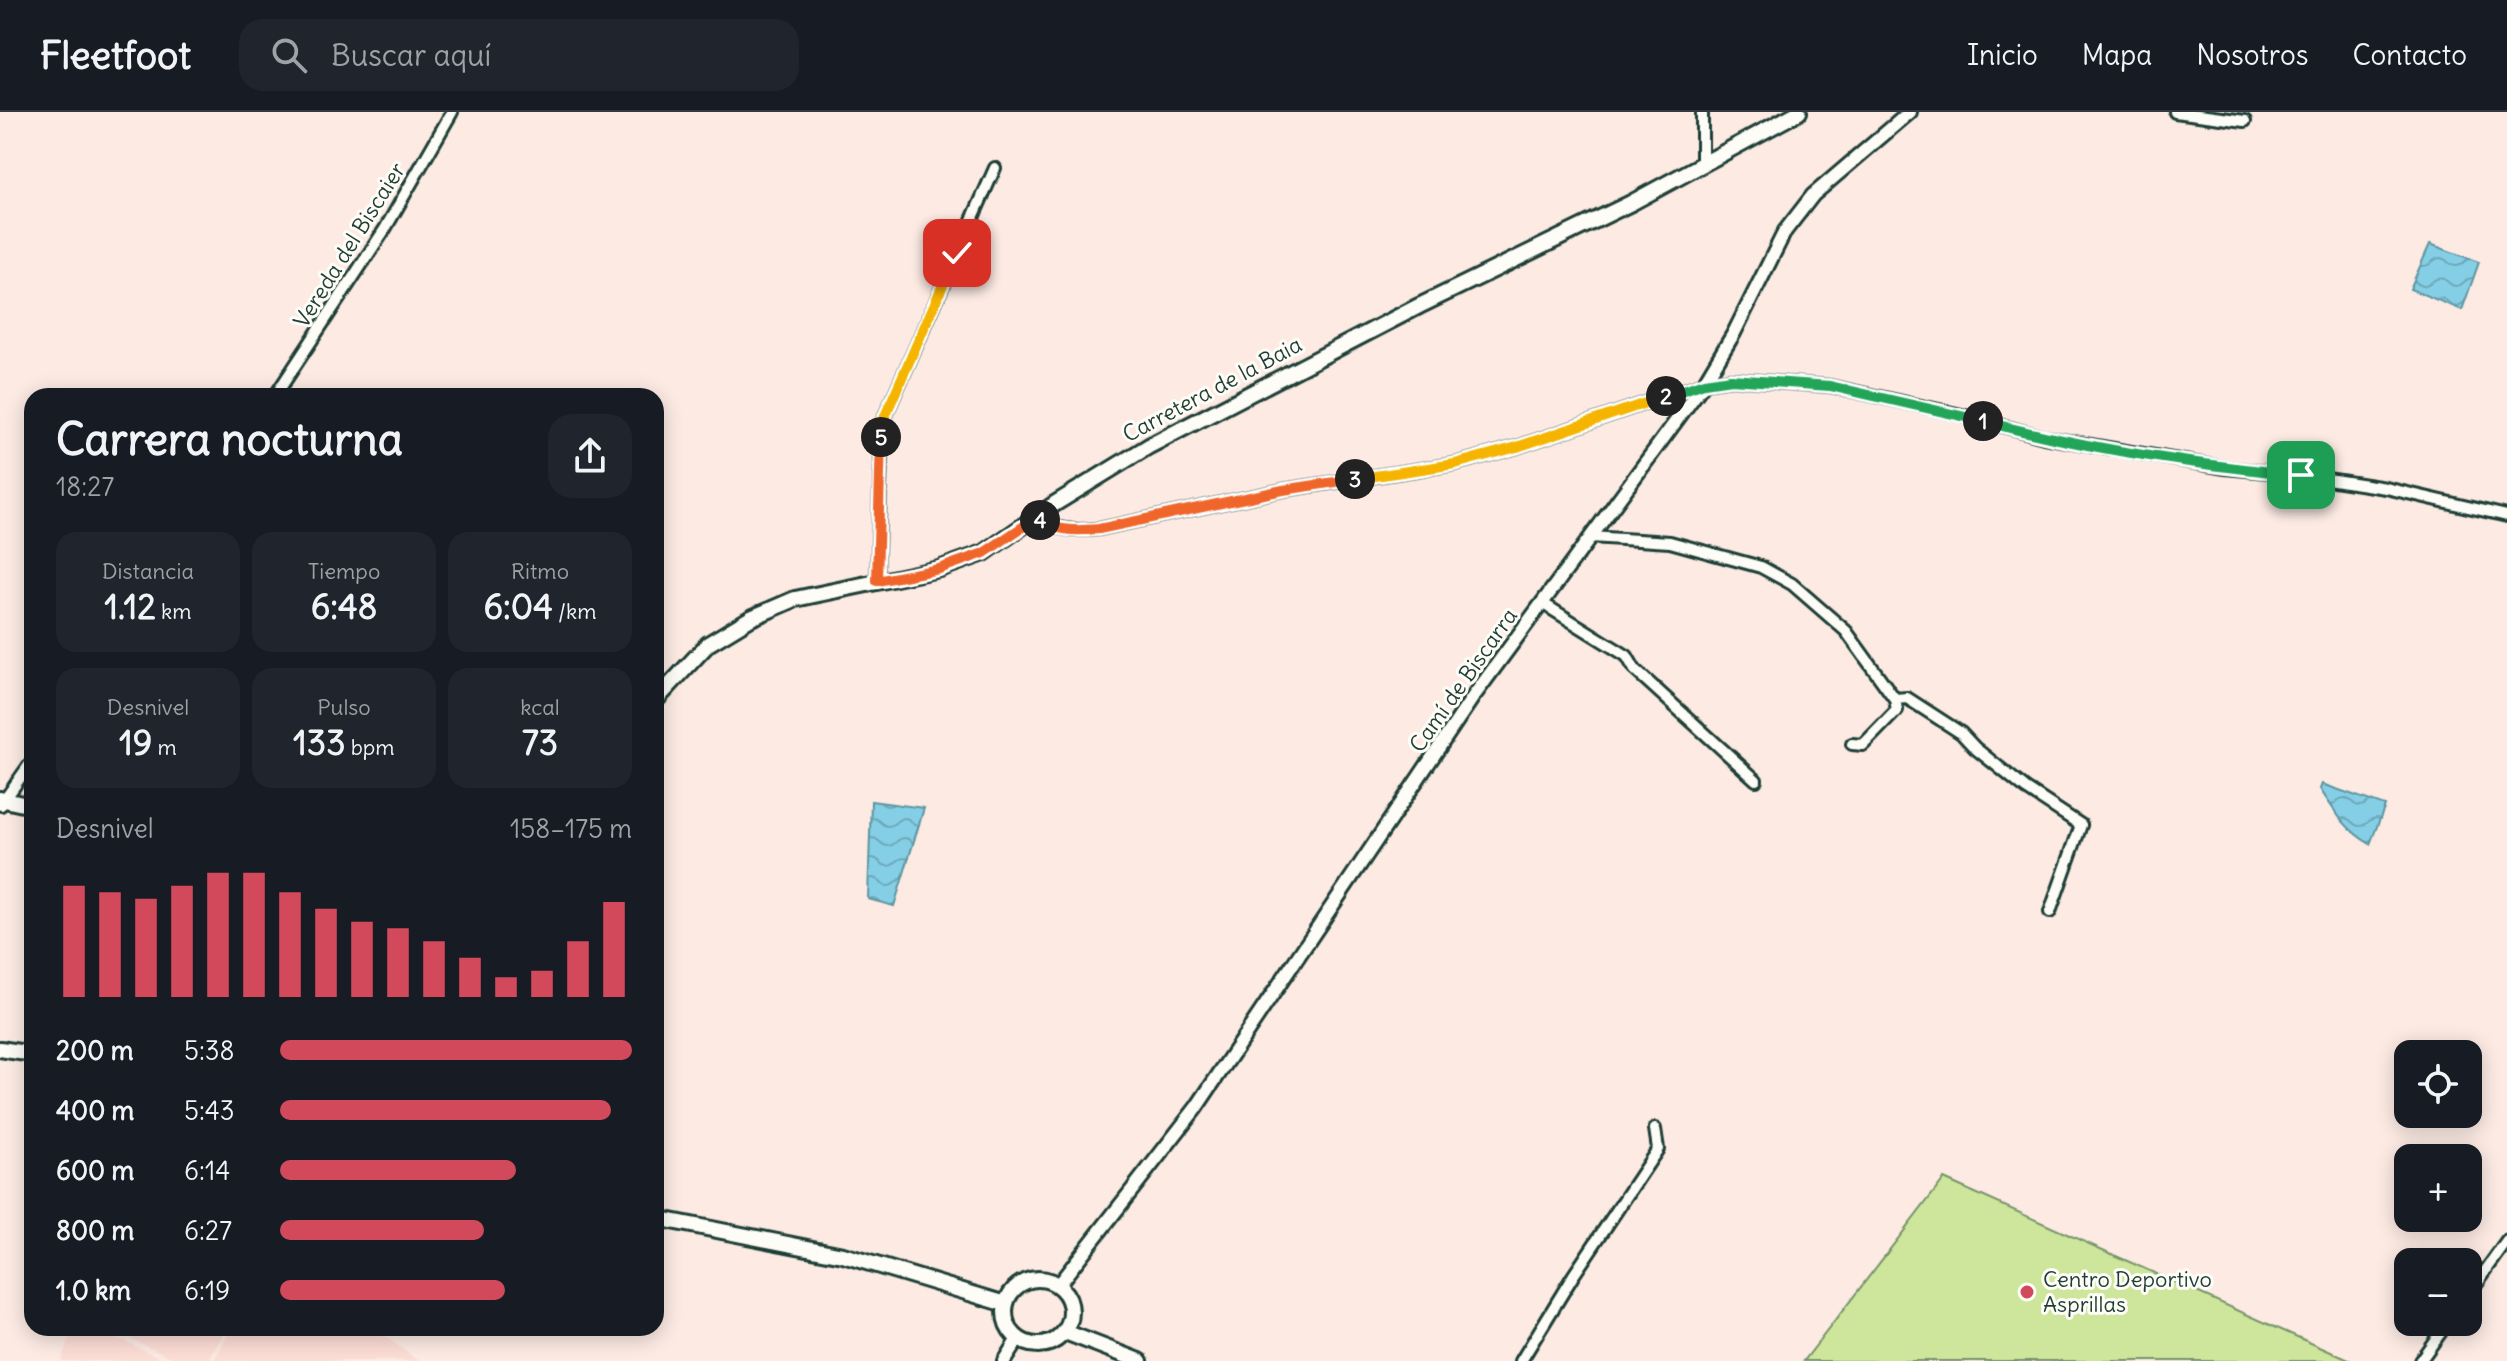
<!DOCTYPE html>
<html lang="es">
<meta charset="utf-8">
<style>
:root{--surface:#171b24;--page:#20242c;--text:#f1f3f6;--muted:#9ea1a6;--line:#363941;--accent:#d1495b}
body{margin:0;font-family:Delius,sans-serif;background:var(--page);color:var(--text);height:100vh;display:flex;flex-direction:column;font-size:30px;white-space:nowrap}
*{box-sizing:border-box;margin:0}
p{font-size:26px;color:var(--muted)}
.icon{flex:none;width:44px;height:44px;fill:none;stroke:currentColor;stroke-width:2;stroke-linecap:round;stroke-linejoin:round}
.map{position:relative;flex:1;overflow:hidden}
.sheet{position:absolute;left:24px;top:276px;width:640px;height:948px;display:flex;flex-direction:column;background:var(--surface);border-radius:24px;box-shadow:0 4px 20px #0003}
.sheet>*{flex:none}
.buttons{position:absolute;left:2394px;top:928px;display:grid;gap:16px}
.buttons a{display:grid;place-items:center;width:88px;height:88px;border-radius:16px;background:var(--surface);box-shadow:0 4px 20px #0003;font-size:40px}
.pin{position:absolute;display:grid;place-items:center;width:68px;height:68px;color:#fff;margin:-34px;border-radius:16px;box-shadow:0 4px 12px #0006}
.km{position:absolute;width:40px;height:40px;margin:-20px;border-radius:50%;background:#222;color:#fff;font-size:22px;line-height:40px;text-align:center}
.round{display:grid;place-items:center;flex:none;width:84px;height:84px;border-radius:24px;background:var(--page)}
.overview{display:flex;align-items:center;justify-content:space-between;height:136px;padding:0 32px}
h1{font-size:44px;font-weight:700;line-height:60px}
.metrics{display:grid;grid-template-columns:repeat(3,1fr);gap:12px;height:136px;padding:8px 32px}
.metrics div{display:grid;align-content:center;border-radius:20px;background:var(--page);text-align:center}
.metrics b{font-size:34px;font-weight:700}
.metrics small{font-size:22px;font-weight:400}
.metrics p{font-size:22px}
.chart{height:224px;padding:16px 32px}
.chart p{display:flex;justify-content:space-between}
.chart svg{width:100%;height:144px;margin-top:8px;stroke:var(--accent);stroke-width:6}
ul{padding:0 32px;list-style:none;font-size:26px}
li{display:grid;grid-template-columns:128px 96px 1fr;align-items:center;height:60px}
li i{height:20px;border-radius:10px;background:var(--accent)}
header{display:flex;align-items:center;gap:48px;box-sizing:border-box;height:112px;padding:0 40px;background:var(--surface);border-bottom:2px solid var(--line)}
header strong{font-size:38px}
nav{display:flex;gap:44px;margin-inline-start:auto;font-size:28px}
.search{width:560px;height:72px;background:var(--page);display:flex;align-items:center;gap:20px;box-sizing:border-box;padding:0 28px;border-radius:24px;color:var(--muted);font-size:30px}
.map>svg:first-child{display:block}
</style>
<header>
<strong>Fleetfoot</strong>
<div class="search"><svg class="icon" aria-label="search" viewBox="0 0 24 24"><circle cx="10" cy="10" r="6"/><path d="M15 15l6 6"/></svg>Buscar aquí</div>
<nav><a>Inicio</a><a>Mapa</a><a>Nosotros</a><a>Contacto</a></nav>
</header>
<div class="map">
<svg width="2507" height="1249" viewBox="0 0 2507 1249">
<defs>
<pattern id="water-waves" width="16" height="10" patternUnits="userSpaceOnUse" patternTransform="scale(2)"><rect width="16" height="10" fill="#85cfe6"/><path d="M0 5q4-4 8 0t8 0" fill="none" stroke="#6ca9bb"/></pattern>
</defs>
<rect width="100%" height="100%" fill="#fceae3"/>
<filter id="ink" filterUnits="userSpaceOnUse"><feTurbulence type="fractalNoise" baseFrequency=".0125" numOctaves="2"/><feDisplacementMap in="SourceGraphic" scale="16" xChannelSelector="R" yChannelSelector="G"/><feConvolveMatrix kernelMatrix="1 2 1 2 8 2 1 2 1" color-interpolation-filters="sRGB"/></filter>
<g filter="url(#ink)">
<path fill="#fcddd5" d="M73,1216H96L167,1249H61Z
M109,1216H226L209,1249H179Z
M232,1216H373L419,1249H213Z"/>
<path fill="#cde69c" stroke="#769268" stroke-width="2" d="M1944,1067L2351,1249H1804Z"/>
<path fill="url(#water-waves)" stroke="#5c959f" stroke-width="2" d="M2430,132L2479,150L2462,198L2410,177Z
M2322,672L2385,694L2370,732C2346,718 2335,700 2320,677Z
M871,689L924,696L894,794L868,787Z"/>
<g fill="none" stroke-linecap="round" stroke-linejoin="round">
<defs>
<path id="minor" d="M1702,0V52
M2175,0L2245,9
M275,284L385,117L452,0
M1036,406C1057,419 1074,419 1099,417L1283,378L1455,352L1517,335L1704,271L1731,267L1830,274L1962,303L2044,325L2225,356L2301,363L2386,376L2507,404
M1590,425L1670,430L1761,455L1792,472L1846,519L1895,587L1897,598L1863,633L1852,632
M877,469L882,311L995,56
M1542,491L1627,544L1635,558L1756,668
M1895,587L1907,586L1961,621L1975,636L2026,677L2081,713L2050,800
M1,693L32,649
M2468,1183L2507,1129
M1521,1249L1573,1164L1658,1037L1655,1017
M2420,1249L2448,1210"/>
<path id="tertiary" d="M1058,1173L1196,996L1473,585L1704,271L1734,221L1785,119L1813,83L1910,0
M1004,1249L1018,1227"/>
<path id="secondary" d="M656,588L708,532L751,506L795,487L939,457L984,441L1056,391L1149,334L1419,194L1631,91L1799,0
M0,687L32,694
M0,937L32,942
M656,1106L843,1143L1006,1192
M1005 1200a33 33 0 1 1 66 0a33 33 0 1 1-66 0Z
M1065,1220L1140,1249"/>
</defs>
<use href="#minor" stroke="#1f3d34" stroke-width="16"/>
<use href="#tertiary" stroke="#1f3d34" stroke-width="18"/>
<use href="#secondary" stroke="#1f3d34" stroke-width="20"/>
<use href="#minor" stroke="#fdfcf7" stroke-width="10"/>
<use href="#tertiary" stroke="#fdfcf7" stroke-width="12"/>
<use href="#secondary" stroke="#fdfcf7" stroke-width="14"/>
</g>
</g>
<g fill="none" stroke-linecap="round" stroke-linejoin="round" filter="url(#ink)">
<defs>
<path id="split-1" d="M1983,309C2086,337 2194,353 2301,363"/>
<path id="split-2" d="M1666,284L1704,271L1731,267L1830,274L1983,309"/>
<path id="split-3" d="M1355,367L1455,352L1517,335L1666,284"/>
<path id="split-4" d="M1040,408C1059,420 1077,419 1099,417L1283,378L1355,367"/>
<path id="split-5" d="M881,325L877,469L939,457L984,441L1036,406L1040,408"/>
<path id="split-6" d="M881,325L882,311L957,141"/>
</defs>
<use href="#split-1" stroke="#fff" stroke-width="16"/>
<use href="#split-2" stroke="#fff" stroke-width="16"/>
<use href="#split-3" stroke="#fff" stroke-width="16"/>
<use href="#split-4" stroke="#fff" stroke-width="16"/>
<use href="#split-5" stroke="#fff" stroke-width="16"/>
<use href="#split-6" stroke="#fff" stroke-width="16"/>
<use href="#split-1" stroke="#22a559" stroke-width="10"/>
<use href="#split-2" stroke="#22a559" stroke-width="10"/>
<use href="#split-3" stroke="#f5b400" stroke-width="10"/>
<use href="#split-4" stroke="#f0652b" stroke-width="10"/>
<use href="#split-5" stroke="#f0652b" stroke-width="10"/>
<use href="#split-6" stroke="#f5b400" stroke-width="10"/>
</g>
<circle fill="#d1495b" stroke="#fdfcf7" stroke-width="3" cx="2027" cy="1180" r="8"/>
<g text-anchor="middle" stroke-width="6" stroke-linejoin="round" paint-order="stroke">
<g font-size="22" fill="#1f3d34" stroke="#fdfcf7">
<text transform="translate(349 133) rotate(-58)" y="8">Vereda del Biscaier</text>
<text transform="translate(1212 277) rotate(-28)" y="8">Carretera de la Baia</text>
<text transform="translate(1463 568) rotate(-55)" y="8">Camí de Biscarra</text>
</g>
<g font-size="22" fill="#1f3d34" stroke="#fdfcf7" text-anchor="start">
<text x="2043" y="1175">Centro Deportivo<tspan x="2043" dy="25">Asprillas</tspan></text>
</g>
</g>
</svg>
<div class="buttons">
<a><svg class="icon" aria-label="locate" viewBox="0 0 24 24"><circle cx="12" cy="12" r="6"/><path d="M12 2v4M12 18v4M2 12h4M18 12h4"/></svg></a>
<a>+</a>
<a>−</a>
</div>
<div class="pin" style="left:2301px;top:363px;background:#1e9e55"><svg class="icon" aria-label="arrive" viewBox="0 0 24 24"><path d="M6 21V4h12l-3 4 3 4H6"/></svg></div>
<div class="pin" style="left:957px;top:141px;background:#d93025"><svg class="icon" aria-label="check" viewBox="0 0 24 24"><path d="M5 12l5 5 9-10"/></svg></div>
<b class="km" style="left:1983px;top:309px">1</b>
<b class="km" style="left:1666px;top:284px">2</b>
<b class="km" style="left:1355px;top:367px">3</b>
<b class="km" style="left:1040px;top:408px">4</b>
<b class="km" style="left:881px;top:325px">5</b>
<section class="sheet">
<div class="overview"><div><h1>Carrera nocturna</h1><p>18:27</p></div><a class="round"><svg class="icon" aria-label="share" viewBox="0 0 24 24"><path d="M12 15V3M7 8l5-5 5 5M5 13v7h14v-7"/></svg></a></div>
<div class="metrics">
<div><p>Distancia</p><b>1.12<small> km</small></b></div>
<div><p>Tiempo</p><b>6:48</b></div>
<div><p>Ritmo</p><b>6:04<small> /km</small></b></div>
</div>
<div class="metrics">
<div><p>Desnivel</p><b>19<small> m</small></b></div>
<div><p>Pulso</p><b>133<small> bpm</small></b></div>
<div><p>kcal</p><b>73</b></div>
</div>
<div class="chart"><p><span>Desnivel</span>158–175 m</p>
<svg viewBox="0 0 160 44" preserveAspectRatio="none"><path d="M5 44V10M15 44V12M25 44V14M35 44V10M45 44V6M55 44V6M65 44V12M75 44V17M85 44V21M95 44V23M105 44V27M115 44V32M125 44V38M135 44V36M145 44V27M155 44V15"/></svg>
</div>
<ul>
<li><b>200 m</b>5:38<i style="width:100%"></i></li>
<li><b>400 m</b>5:43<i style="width:94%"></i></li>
<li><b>600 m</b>6:14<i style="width:67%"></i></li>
<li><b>800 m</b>6:27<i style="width:58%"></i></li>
<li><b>1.0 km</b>6:19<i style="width:64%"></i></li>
</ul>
</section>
</div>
